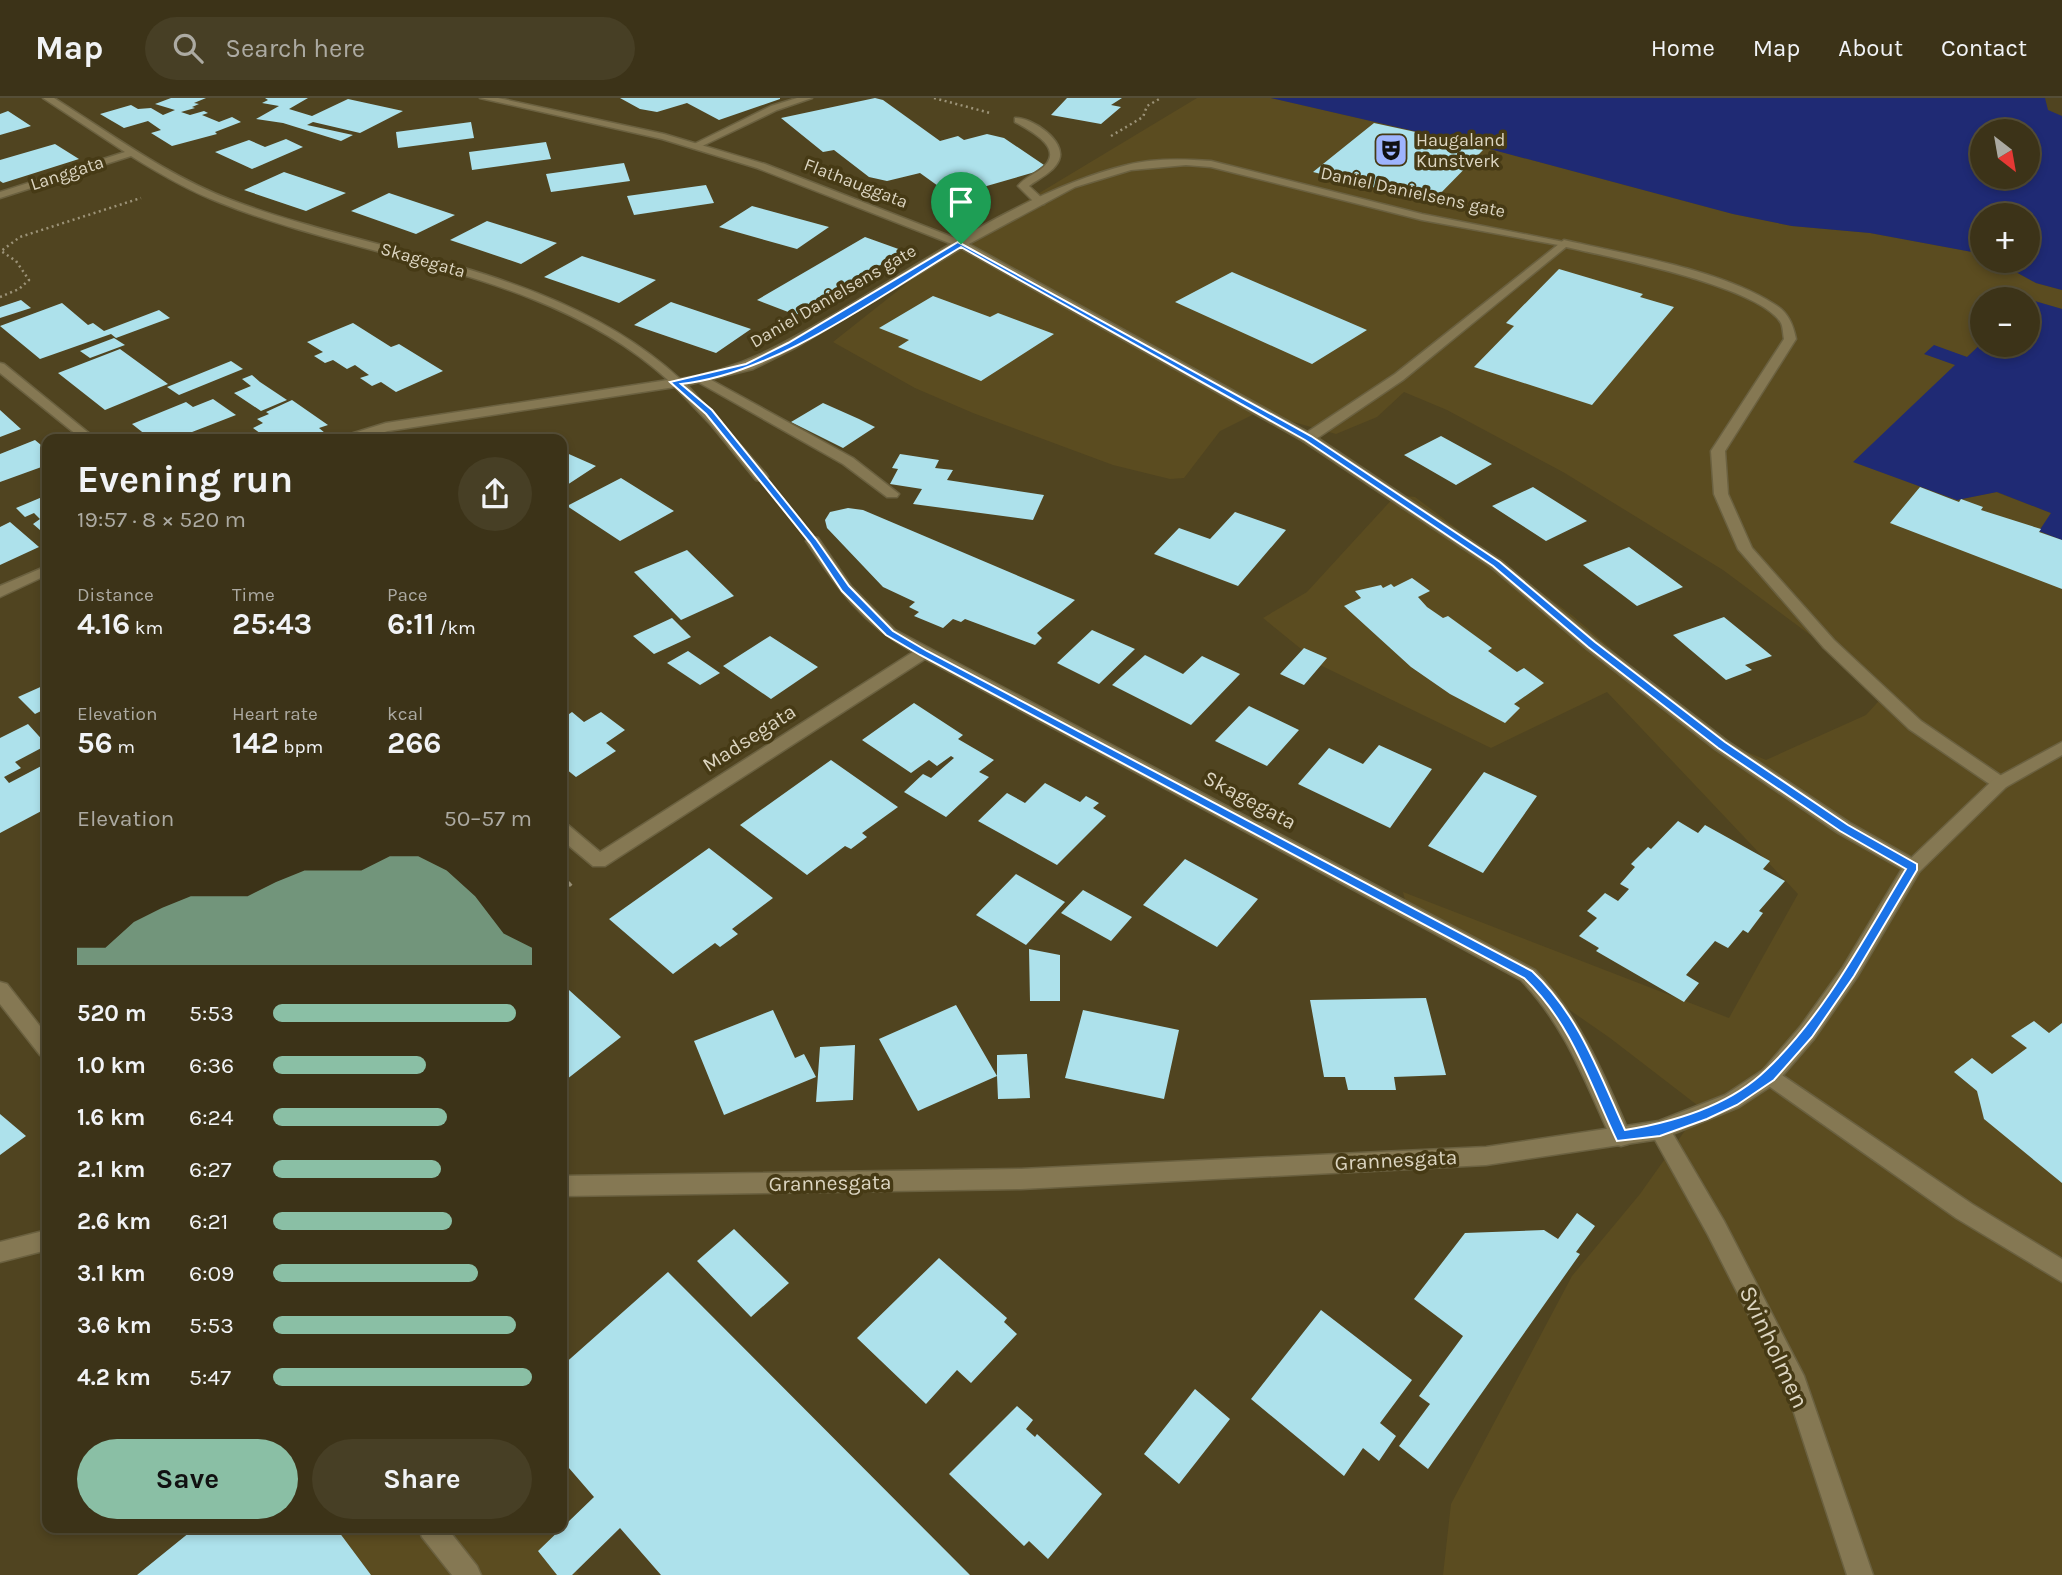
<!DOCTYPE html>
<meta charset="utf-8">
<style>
:root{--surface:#3c3318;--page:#473f25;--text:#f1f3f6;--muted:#acaaa2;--line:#554e37;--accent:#8abfa5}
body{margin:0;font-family:Karla,sans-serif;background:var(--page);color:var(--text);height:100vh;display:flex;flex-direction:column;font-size:26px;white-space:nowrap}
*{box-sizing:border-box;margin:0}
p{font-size:23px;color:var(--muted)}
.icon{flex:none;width:38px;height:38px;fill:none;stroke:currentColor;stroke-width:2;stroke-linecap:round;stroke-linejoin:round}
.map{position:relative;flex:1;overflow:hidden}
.sheet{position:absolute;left:42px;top:336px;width:525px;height:1099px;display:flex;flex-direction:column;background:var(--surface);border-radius:14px;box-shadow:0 4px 10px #0003,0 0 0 2px var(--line)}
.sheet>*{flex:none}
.needle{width:46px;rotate:149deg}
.buttons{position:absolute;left:1970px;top:21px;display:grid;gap:14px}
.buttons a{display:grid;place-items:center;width:70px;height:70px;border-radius:50%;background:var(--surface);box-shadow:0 4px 10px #0003,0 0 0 2px var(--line);font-size:35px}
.pin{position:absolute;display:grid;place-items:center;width:60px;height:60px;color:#fff;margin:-72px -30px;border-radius:50% 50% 50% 0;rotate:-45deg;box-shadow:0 0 7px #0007}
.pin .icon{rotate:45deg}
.round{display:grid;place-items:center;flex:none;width:74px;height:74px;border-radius:37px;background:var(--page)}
.summary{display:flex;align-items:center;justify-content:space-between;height:119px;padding:0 35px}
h1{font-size:38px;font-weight:700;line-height:52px}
.stats{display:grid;grid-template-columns:repeat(3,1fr);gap:10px;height:119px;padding:7px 35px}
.stats div{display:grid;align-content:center}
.stats b{font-size:30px;font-weight:700}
.stats small{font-size:19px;font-weight:400}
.stats p{font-size:19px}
.chart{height:196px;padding:14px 35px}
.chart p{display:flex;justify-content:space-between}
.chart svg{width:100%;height:126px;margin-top:7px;fill:var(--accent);opacity:.7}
.cta{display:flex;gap:14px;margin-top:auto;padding:14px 35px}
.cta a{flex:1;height:80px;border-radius:42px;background:var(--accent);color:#111;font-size:28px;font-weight:700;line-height:80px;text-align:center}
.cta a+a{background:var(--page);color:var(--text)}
ul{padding:0 35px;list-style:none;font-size:23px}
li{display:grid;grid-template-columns:112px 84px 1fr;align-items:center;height:52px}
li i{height:18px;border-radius:9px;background:var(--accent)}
header{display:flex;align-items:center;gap:42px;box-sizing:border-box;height:98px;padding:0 35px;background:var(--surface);border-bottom:2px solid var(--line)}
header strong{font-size:33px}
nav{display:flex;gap:38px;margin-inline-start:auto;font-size:24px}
.search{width:490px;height:63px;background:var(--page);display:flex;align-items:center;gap:18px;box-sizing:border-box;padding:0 24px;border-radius:38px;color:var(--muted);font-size:26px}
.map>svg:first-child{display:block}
</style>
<header>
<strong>Map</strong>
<div class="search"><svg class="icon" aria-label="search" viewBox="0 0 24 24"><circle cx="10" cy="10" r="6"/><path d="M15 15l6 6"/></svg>Search here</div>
<nav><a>Home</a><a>Map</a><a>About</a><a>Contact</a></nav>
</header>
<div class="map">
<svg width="2062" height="1477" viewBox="0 0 2062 1477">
<rect width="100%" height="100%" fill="#504420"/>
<path fill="#5b4c20" d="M1197,0H1271L1475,47L1733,116L1792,128L1870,135L1983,156V163H1996L2036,185L2062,192V211L2028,201H1983V244L1967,259L1934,248L1925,256L1956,267L1854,364L1957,402L1996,394L2051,415L2040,433L2062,442V1477H1443L1451,1406L1572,1178L1640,1096L1701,1010L1610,940L1512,872L1409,818L1403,794L1729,920L1798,796L1607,594L1491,650L1322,568L1263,520L1307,494L1396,397L1415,399L1573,518L1716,641L1766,662L1866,617L1887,594L1723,472L1563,374L1447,312L1404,294L1377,319L1336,336L1258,314L1220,333L1184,380L1170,381L1113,367L973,315L915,290L833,244L963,141Z
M271,1430H548L579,1477H190Z"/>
<path fill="#1f2a74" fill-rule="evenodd" d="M1271,0H2045L2048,12L2062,18V192L2036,185L1996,163H2028V117H1983V156L1870,135L1792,128L1733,116L1475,47ZM1983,33H2028V79H1983Z
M2028,201L2062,211V442L2039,433L2051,415L1997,394L1957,402L1853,364L1955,267L1924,256L1934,247L1967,259L1983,244L2028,247Z"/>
<path fill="#ade1eb" d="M171,0H206L194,5L199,6L192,9L195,10L181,14L190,17L204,13L208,15L202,17L219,24L232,19L241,24L215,34L217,36L172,48L151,35L161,32L148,23L124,30L100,16L131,7L138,11L151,10L163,17L175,12L155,6Z
M265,0H308L289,11L312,18L348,1L403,13L360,35L313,24L307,27L353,37L341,43L283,25L256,21L279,8L262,5L268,2Z
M620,0H780V1L719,22L687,5L657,14L640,11Z
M875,0L883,2L940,43L958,38L964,42L987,36L1004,40L1044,67L1035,74L952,98L920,75L887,83L869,79L834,52L823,54L781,20Z
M1067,0H1122L1111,7L1121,9L1101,26L1051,17Z
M8,13L31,28L0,37V16Z
M471,24L474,40L398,50L396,34Z
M1374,25L1476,47L1483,52L1432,104L1313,74Z
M286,41L303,49L252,71L215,54L249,42L265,49Z
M546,44L551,61L472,72L469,54Z
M55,46L79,61L3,85L0,83V62Z
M624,65L630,83L551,94L546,76Z
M284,74L346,95L306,113L244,92Z
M706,87L714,105L634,117L627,98Z
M389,95L455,117L416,136L351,113Z
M752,108L829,129L797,151L719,129Z
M487,123L557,145L521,166L450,142Z
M865,139L904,153L796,217L757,202Z
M582,158L656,182L619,205L544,179Z
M1559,171L1643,196L1640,199L1674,209L1592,307L1474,269L1514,228L1506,225Z
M1232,174L1367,232L1312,266L1175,204Z
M933,198L990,219L998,215L1054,236L981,283L898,249L909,242L879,230Z
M21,202L31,210L0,220V209Z
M671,204L751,231L716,255L634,227Z
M62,205L88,227L93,225L104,233L159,212L170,220L116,240L111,236L40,261L0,228Z
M353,225L391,249L399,246L443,273L396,294L381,284L372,288L360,280L369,277L355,267L347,271L333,262L325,265L314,258L323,254L307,244Z
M114,240L125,247L90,260L80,253Z
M120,251L168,286L105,312L58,275Z
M231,263L243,271L179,297L167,289Z
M252,277L260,284L287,302L261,313L234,295L251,288L242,281Z
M213,301L236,317L174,341H151L132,326L186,304L193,309Z
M292,302L328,327L319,330L325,335L310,341H268L253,330L263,325L257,321L269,316L266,314Z
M823,305L859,321L875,329L843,350L791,324Z
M0,312L21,331L0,339Z
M1441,338L1492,366L1456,387L1404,357Z
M35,342L47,352V367L0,384V356Z
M562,353L596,368L567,387L562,385Z
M900,356L939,362L935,370L953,372L947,382L1044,397L1033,422L913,406L922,391L890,386L898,371L892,370Z
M621,380L674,413L620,443L567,408Z
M1533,389L1587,423L1546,443L1492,408Z
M1920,389L1959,404L1961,401L1983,409L1981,412L2041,431L2039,434L2062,442V491L1890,425Z
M47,397V438L33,426L40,421L34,415L25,419L16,410Z
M848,410L863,412L1075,502L1037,535L1042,540L1035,547L965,521L961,524L953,521L943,530L914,518L919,514L909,509L915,504L883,489L827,430L825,422L830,414Z
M1235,414L1286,432L1238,488L1154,456L1179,430L1210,441Z
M10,424L39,449L0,467V429Z
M1629,449L1683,489L1637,508L1583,467Z
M687,452L734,498L681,522L634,474Z
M1412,480L1430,493L1418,499L1427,509L1443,520L1448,518L1492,550L1488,553L1517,574L1524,570L1544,585L1514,606L1520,610L1505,625L1450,596L1411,569L1344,508L1361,500L1355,493L1381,487L1383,490L1391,486L1394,489Z
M1724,519L1772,558L1745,567L1752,572L1726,582L1673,537Z
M672,520L691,539L654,556L633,538Z
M1092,532L1135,551L1099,586L1057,565Z
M770,538L818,569L771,601L723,568Z
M1304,550L1327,560L1304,587L1280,576Z
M688,553L720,575L700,587L667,565Z
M1145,557L1183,576L1202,558L1240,576L1191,627L1112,587Z
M47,586V610L35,616L18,599Z
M914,605L963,637L958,641L994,662L979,674L989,679L946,719L904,694L923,676L931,680L954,660L951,658L937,668L929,662L911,675L862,642Z
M1249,608L1299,632L1267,668L1215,643Z
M572,614L584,624L601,614L625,632L606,645L616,653L576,679L566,671L562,674V621Z
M28,626L47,647L15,664L21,670L4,679L9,685L47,665V710L0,735V640Z
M1379,647L1432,671L1390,730L1298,686L1329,650L1363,666Z
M831,662L898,709L862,735L867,739L851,751L845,748L807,777L740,727Z
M1484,674L1537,698L1483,775L1428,748Z
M1045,685L1080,704L1086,698L1099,705L1093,710L1106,718L1057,767L978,723L1007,695L1025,705Z
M1678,723L1698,735L1705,727L1770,763L1763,771L1785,783L1759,813L1763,815L1748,835L1743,832L1728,850L1715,843L1686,877L1699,885L1684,904L1596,853L1599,850L1579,838L1597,820L1587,813L1605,795L1618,803L1629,791L1620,786L1635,769L1631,766L1648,749L1651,751Z
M709,750L773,800L732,831L738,836L720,849L715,845L673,876L609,821Z
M1185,761L1258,801L1217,849L1143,807Z
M1016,776L1065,804L1026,847L976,817Z
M1083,792L1132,819L1111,843L1061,815Z
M1029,851L1060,857V903H1030Z
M569,892L621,939L562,985V898Z
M1426,900L1446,977L1394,979L1396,992H1348L1345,979H1324L1310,902Z
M956,907L997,978V957L1027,956L1030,1000L998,1001L997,978L918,1013L879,941Z
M773,912L795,960L804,956L816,979L724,1017L694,943Z
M1083,912L1179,932L1164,1001L1065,980Z
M2034,923L2049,935L2062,925V1085L1984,1021L1977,993L1954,974L1972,960L1992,976L2027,950L2011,938Z
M855,947L853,1002L816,1004L820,949Z
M0,1016L26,1038L0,1057Z
M1577,1115L1595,1128L1576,1154L1580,1156L1428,1371L1399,1348L1430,1306L1419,1298L1463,1238L1414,1201L1465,1135L1544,1132L1558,1141Z
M734,1131L789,1185L751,1219L697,1163Z
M939,1160L1007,1220L1004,1224L1017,1236L971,1285L957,1272L926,1306L857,1240Z
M668,1174L970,1477H661L620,1430L572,1477H557L538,1453L594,1399L562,1362V1268Z
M1321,1212L1412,1282L1380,1325L1396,1338L1379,1363L1363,1350L1344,1378L1251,1301Z
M1195,1291L1230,1321L1179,1386L1144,1356Z
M1017,1308L1033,1322L1026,1331L1035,1339L1037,1336L1102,1396L1048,1461L1029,1443L1024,1448L949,1376Z
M195,1430H336L371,1477H137Z"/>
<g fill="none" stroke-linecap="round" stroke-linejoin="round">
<defs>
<path id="service" d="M797,0H812L777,12L698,50L690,48L771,8Z
M1015,20C1031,19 1067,43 1059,62C1053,75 1039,80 1029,88L1044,102V106H1036L1018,88C1024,80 1033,77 1041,71C1067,51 1031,33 1015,24Z
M1564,142C1628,157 1719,171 1774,206C1788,214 1793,226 1796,241L1725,353L1728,396L1752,450L1834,542L1921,623L2006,681L2008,685L2006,689H1994L1909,631L1824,550L1738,451L1714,396L1711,353L1784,241C1783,236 1783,229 1781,225C1760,188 1609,159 1566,149L1403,282L1313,343H1303V337L1395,276Z
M702,277L853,360L899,396L897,399H887L843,366L698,284L696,281Z
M1770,969L1972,1106L2062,1161V1184L1956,1120L1763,984L1760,978L1763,972Z
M1660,1023L1667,1026L1724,1123L1804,1278L1873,1477H1847L1786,1290L1708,1137L1653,1038L1650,1032L1653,1026Z
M419,1430H447L477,1468L481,1477H452L422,1439Z"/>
<path id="minor" d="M43,0H54C113,37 166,77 231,102C380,158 558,169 680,281C742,271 787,244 840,213C926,162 1029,91 1127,67C1153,60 1184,61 1211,63L1422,116L1569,145L1564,148L1422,122L1211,69L1186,67L1131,72L1075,89L965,148L795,250L753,271L687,287L766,376L768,379L761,383L756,382L712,328L675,289L388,333L361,341H343L344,338L386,325L668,282C549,173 366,163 221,105C189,93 160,76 131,58L0,100V94L125,54Z
M0,265L4,266L96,341H82L0,275Z
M813,439L818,440L851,488L895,532L1535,872C1581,920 1605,979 1631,1039L1628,1046L1621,1048L1614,1046C1586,987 1567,930 1521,882L925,561L605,768H593L562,742V726L568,727L600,754L913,554C862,526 838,491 806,443Z
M47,468V477L0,499V488Z
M2062,644V657L2006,689L1919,774H1907L1904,769L1907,764L1994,681Z
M0,884L7,886L47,937V959L40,957L0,906Z"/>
<path id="tertiary" d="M480,0H498L664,36L765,66L965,144L1313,337L1501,463L1597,543L1727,643L1850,725L1919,764L1922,769L1857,879L1814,941L1777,984L1739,1009L1660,1041L1486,1067L1021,1091L562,1098V1078L1021,1071L1486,1049L1659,1023L1725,997L1763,972L1800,929L1843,869L1902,771L1838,735L1715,651L1587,551L1491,469L1303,343L957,148L757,70L662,41Z
M47,1132V1152L0,1164V1144Z"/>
</defs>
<use href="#service" stroke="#6b6140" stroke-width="3"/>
<use href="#minor" stroke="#6b6140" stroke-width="3"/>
<use href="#tertiary" stroke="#6b6140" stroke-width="3"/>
<path stroke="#9c9378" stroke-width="2.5" stroke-dasharray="2 3.5" stroke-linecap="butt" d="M934,0L990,15
M1111,38L1143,19L1147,8L1161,0
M0,199L19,191L29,182L16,163L1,153L20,139L141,100"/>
<path stroke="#9c9378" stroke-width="3.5" stroke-dasharray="2.5 4.5" stroke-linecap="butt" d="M781,403L793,418"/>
<path stroke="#9c9378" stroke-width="4.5" stroke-dasharray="3.5 5" stroke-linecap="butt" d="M562,793L571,785"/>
<use href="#service" fill="#857853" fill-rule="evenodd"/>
<use href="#minor" fill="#857853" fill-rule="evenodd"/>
<use href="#tertiary" fill="#857853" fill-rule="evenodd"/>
</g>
<path fill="#1a73e8" stroke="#fff" stroke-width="2" fill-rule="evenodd" d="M958,144L1311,338L1500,464L1595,544L1725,644L1848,727L1917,766V772L1854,878L1812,939L1774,982L1737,1007L1707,1021L1660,1038L1617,1043C1589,984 1572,926 1524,880L920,557L886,537L842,493L810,445L706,316L670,284L746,266L788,245ZM961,149L1305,342L1493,468L1588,549L1718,650L1840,733L1906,771C1864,840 1825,916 1766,972C1729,1008 1674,1024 1625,1032C1599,975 1579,917 1532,873L927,553L893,533L849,488L816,441L712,312L681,286C775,276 879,198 961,149Z"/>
<defs>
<symbol id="theatre-square" viewBox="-11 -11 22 22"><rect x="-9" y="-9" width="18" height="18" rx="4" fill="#9eb4fd" stroke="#463a15"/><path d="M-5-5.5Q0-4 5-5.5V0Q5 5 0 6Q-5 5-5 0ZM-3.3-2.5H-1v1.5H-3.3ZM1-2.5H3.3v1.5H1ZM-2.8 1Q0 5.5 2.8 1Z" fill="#111"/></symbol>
</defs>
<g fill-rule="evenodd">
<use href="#theatre-square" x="1372" y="33" width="38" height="38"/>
</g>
<g text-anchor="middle" stroke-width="7" stroke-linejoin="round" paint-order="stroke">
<g font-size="18" fill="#dcd5c1" stroke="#463a15" text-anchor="start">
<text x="1416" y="48">Haugaland<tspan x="1416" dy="21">Kunstverk</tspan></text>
</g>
<g font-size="18" fill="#dcd5c1" stroke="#463a15">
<text transform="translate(67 75) rotate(-18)" y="6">Langgata</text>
<text transform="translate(856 85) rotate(21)" y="6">Flathauggata</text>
<text transform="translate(1413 94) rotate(12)" y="6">Daniel Danielsens gate</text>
<text transform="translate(423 162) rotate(16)" y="6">Skagegata</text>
<text transform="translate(833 198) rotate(-30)" y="6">Daniel Danielsens gate</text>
</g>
<g font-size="21" fill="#dcd5c1" stroke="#463a15">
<text transform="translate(749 640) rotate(-33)" y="7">Madsegata</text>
<text transform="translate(1250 702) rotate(28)" y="7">Skagegata</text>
<text transform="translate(1396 1062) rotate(-3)" y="7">Grannesgata</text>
<text transform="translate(830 1085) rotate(-1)" y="7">Grannesgata</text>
</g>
<g font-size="24" fill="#dcd5c1" stroke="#463a15">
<text transform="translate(1774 1249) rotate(65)" y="8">Svinholmen</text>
</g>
</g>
</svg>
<div class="buttons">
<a><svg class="needle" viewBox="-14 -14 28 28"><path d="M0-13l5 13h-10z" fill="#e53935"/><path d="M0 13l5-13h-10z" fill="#acaaa2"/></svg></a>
<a>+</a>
<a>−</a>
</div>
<div class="pin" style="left:961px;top:146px;background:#1e9e55"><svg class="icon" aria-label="arrive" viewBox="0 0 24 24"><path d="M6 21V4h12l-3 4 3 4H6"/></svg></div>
<section class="sheet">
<div class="summary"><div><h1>Evening run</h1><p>19:57 · 8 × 520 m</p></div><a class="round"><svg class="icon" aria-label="share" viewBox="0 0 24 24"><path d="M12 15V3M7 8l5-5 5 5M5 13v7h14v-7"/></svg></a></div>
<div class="stats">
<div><p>Distance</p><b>4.16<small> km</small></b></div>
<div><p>Time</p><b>25:43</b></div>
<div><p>Pace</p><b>6:11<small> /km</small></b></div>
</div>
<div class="stats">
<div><p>Elevation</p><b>56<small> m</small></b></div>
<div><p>Heart rate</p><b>142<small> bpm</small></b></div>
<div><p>kcal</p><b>266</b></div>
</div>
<div class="chart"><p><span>Elevation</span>50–57 m</p>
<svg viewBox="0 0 160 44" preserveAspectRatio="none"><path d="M0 44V38L10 38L20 29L30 24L40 20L50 20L60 20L70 15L80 11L90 11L100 11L110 6L120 6L130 11L140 20L150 33L160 38V44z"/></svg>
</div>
<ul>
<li><b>520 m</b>5:53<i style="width:94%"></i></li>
<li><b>1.0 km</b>6:36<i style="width:59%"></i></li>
<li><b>1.6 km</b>6:24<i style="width:67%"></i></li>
<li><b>2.1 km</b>6:27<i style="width:65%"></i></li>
<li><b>2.6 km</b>6:21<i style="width:69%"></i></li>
<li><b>3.1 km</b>6:09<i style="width:79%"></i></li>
<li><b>3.6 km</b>5:53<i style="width:94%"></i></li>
<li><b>4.2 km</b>5:47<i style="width:100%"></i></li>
</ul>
<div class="cta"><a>Save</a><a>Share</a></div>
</section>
</div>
